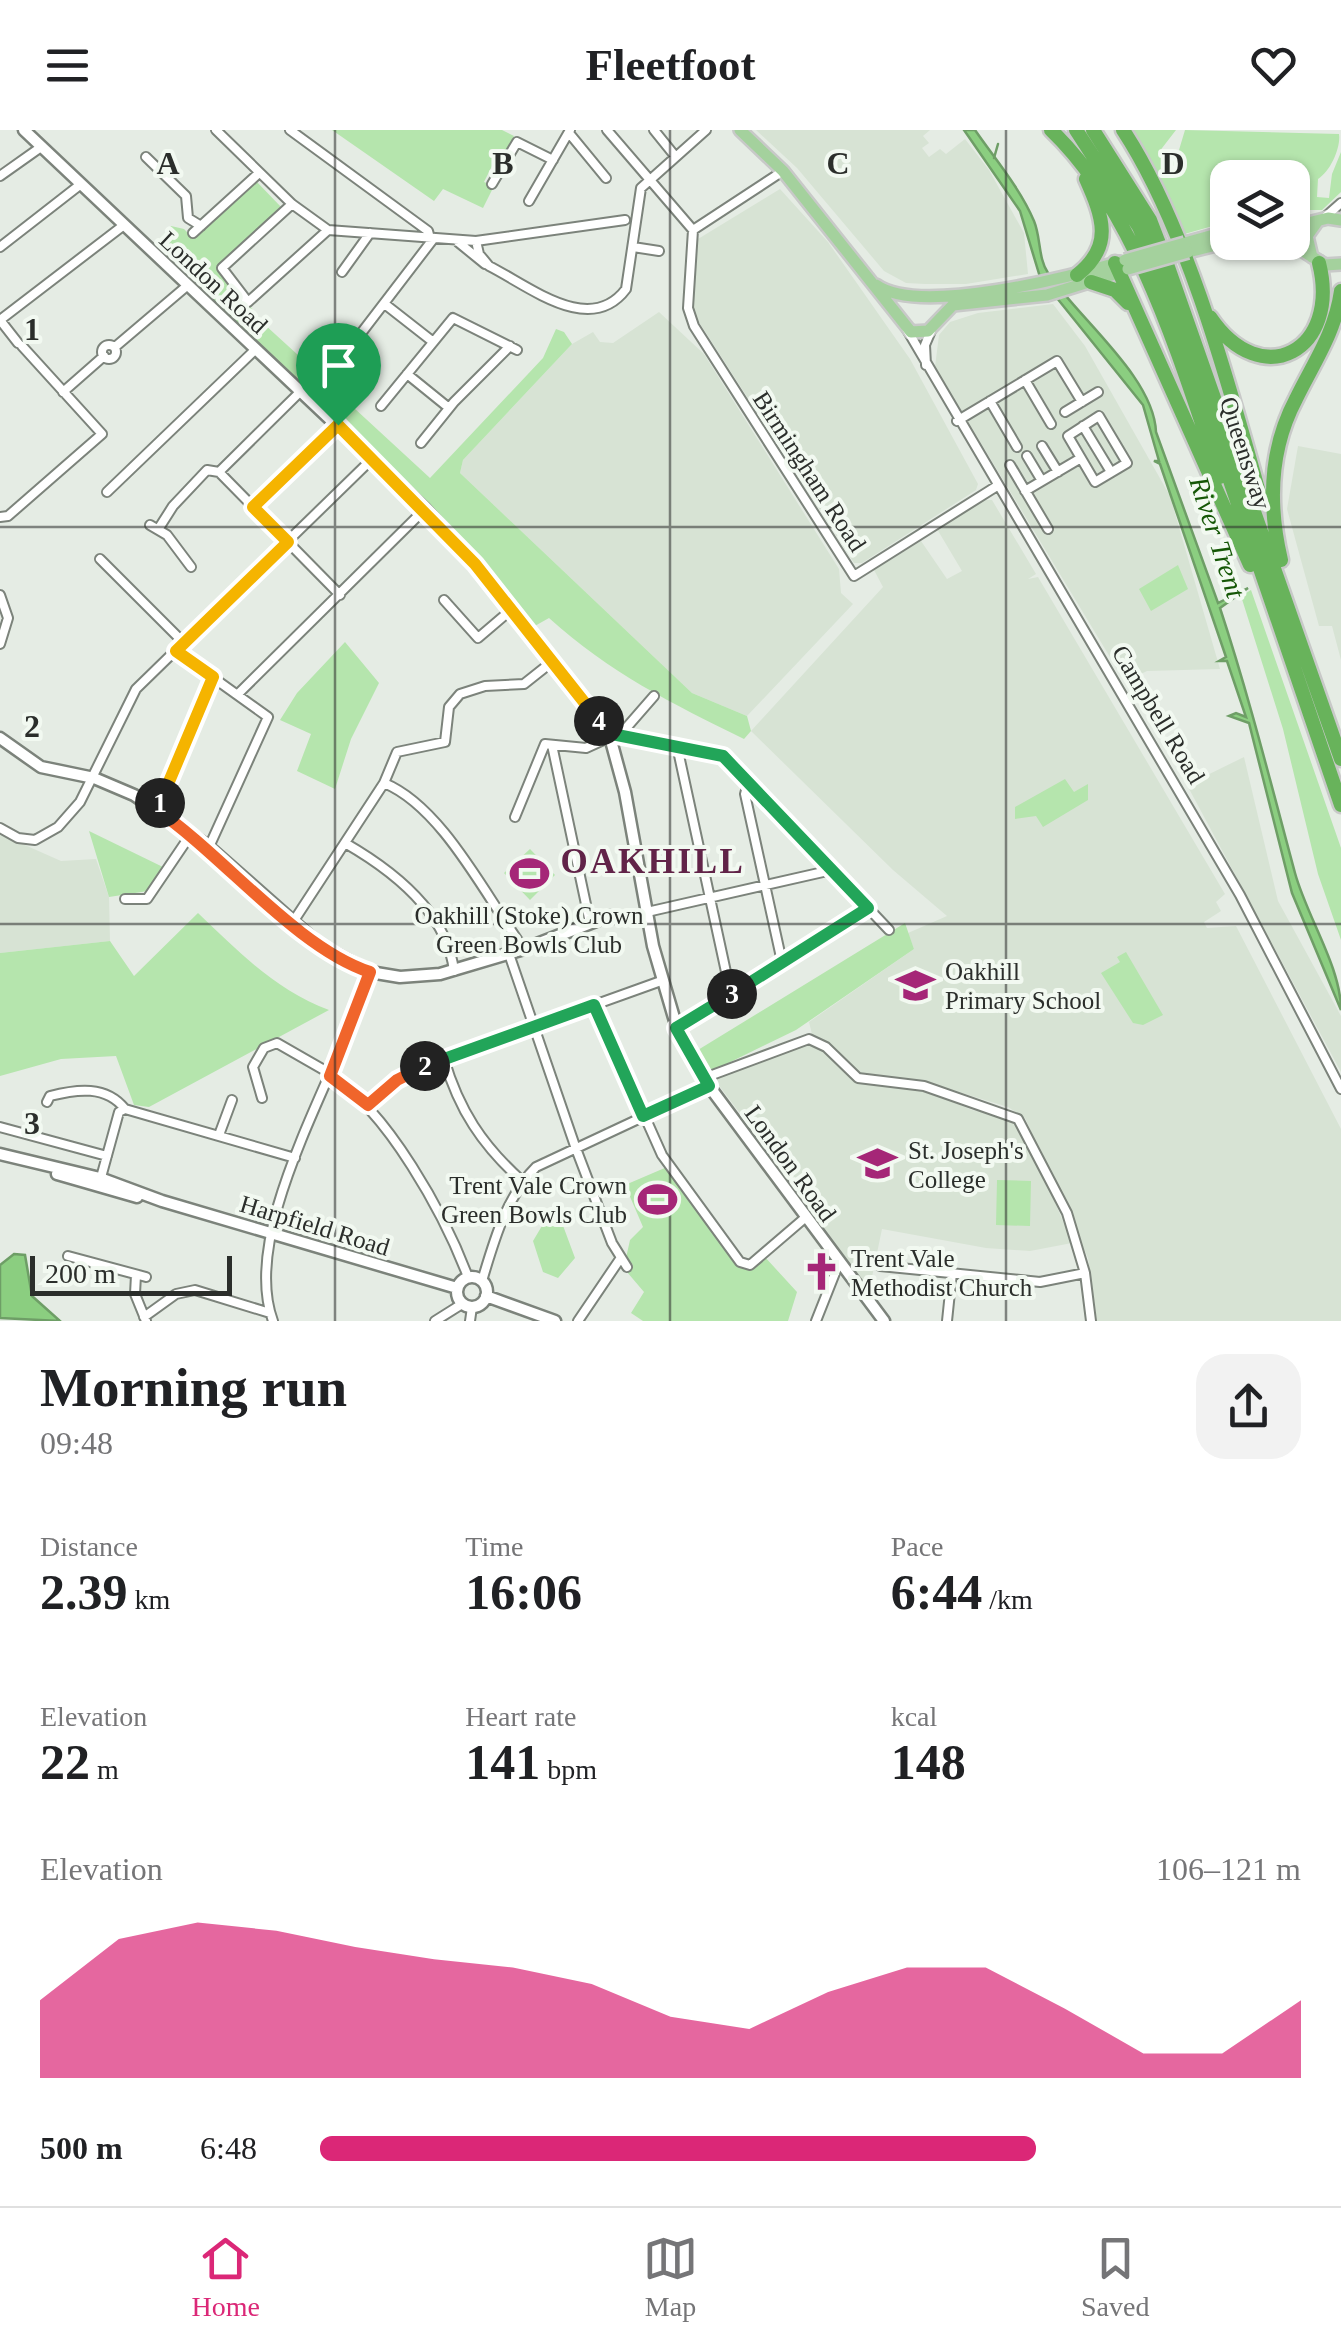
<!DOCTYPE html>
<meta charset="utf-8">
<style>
:root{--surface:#fff;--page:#f2f2f2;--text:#202124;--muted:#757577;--line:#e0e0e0;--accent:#db2777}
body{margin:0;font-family:"Times New Roman",serif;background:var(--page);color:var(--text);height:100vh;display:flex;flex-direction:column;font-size:38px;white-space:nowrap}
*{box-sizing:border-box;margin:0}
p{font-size:32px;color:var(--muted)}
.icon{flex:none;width:55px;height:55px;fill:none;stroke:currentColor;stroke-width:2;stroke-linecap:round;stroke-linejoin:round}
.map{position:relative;height:1191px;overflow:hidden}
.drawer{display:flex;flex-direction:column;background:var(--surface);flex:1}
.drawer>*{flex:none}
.fabs{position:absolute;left:1210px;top:30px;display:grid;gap:20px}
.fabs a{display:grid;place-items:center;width:100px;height:100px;border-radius:20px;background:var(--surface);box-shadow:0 2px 8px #0004;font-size:50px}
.scale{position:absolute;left:30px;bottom:25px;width:202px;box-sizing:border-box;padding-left:10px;border:5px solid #2b2e2b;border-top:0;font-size:28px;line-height:35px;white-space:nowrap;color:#2b2e2b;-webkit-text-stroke:8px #f2f9f1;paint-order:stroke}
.pin{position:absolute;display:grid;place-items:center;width:85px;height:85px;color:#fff;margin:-102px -42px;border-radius:50% 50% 50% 0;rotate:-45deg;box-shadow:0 0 10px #0007}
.pin .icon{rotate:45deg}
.km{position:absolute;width:50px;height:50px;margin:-25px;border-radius:50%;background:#222;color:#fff;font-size:28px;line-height:50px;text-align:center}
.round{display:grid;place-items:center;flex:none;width:105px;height:105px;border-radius:30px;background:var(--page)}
.head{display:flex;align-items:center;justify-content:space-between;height:170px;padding:0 40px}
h1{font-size:55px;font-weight:600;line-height:75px}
.figures{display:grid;grid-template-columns:repeat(3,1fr);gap:15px;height:170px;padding:10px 40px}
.figures div{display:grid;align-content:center}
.figures b{font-size:50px;font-weight:600}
.figures small{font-size:28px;font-weight:400}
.figures p{font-size:28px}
.chart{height:280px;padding:20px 40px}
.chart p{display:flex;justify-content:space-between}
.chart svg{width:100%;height:180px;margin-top:10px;fill:var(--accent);opacity:.7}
ul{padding:0 40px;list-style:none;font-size:32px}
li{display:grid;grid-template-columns:160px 120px 1fr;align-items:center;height:75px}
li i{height:25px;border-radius:12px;background:var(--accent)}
header{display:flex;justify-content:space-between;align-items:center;height:130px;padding:0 40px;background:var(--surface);font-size:45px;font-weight:600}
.dock{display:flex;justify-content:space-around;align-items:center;height:140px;border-top:2px solid var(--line);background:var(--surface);font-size:28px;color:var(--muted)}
.dock a{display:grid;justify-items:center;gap:5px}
.dock .selected{color:var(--accent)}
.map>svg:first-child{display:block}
</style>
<header><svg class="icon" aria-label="menu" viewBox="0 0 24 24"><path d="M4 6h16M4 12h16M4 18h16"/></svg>Fleetfoot<svg class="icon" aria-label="heart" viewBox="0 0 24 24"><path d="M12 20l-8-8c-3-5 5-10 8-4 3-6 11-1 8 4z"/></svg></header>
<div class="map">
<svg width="1341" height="1191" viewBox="0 0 1341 1191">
<rect width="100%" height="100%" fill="#e5ece4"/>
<path fill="#d7e3d4" d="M756,0H930L923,6L929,13L922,18L929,27L940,19L946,24L965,9L989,40L1024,103L1028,144L966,154H925L906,153L884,141L797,38Z
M780,59L828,112L910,229L978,354L976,360L862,433H854L697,189L693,177L698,109Z
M1053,174L1085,216L1170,366L1220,539L1147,541L1125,552L935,237L939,205L950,192L978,183Z
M659,182L704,224L839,439L841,463L853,474L747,586L692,563L460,343L463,330L572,214L593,202L600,212L613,213Z
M1298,316L1341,324V530L1332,496H1319L1287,379Z
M984,370H992L1036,444L1028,449L1038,447L1225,764L1216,772L1221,781L1204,792L1207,798L1236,796L1341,999V1191H1097L1088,1128L1025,988L1008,977L919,950L861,946L812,904L809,892L914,819L908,803L947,786L893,740L751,601L883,457L874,440L921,411L947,449L962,441L937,399Z
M1244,627L1278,771L1341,886V942L1187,655Z
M0,704L61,731L96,729L109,767L110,811L0,823Z
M808,912L824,920L855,952L922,959L972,980L1007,987L1021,998L1037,1029L1072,1113L1030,1121L986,1118L882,1099L872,1147L861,1156L798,1060L714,949Z"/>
<path fill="#b5e5ad" d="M332,0H502L514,6L504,25L498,24L484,52L494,56L483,78L443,59L434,71Z
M1131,0H1176L1159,22L1167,28L1179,20L1185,0L1339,4C1341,17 1331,41 1318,49L1317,67L1329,68L1332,44L1341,22V62L1322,80H1293L1292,48H1228L1227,92L1181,105Z
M256,51L282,78L218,135L264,194L321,246L307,261L153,116L171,96L184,99L193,108Z
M556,199L564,202L572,214L463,330L460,343L692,563L747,586L751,601L744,609C671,573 610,543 549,488L533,497L456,403L317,268L328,254L430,348L543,228Z
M1178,435L1188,459L1151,481L1139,459Z
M1251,460L1341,718V810L1318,744L1283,599L1241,466Z
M345,512L379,553L351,609L335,659L297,641L311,604L280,590L297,563Z
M1065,649L1074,662L1088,654V670L1043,697L1036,686L1015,689V677Z
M89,701L165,738L148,761L109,767Z
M530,719L555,745L530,770L504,743Z
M198,783C239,822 275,860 329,880L149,977L134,975L116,926L61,929L0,946V823L110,811L134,846Z
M905,793L914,819L796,900L712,941L704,940L693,923Z
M1126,822L1163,885L1143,895L1133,893L1101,843L1120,832L1117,827Z
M667,1037L741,1137L751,1139L764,1126L797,1162L788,1191H643L631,1183L644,1162L627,1142L633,1135L626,1128L630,1110L643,1097L625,1055Z
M997,1050L1031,1051L1030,1096L996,1095Z
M555,1074L575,1128L558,1148L543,1142L533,1111Z"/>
<path fill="#8bce80" stroke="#6e9e66" stroke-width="2.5" d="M964,0H975C995,29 1020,58 1034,91C1041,108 1038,128 1048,143C1078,188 1154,247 1156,302L1218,473L1248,458L1220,478C1249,566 1271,654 1295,743C1307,787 1341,837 1341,880L1292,763L1249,593L1229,586L1236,583L1246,587L1227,531H1219L1226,527L1160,334L1154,331H1159L1143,275L1040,147L1020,81Z
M14,1124L25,1125L32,1166L60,1191L0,1188V1135Z"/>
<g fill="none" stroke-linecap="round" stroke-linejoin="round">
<path stroke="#6e9e66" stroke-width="2.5" d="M994,28L998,14"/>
<defs>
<path id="street" d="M216,0L292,74L328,100L476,111L625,90
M290,0L428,101L430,108
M607,0L693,100L783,41
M654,0L675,26
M569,3L606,48
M146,27L186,66L188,88L201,96
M0,46L41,17
M492,54L517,12L553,30
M529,71L570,0
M292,74L222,138L248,172L328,100
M1324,88L1341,73
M693,100L688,178L694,196L854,446L997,356
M193,103L259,43
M476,111L479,124L489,136C529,156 590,207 626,159L641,58L706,0
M458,112L485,134
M0,117L81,54
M633,117L659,121
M342,142L370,103
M386,175L432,211
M0,190L124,95
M0,190L18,213
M906,198L1240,765L1341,959
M102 222a7 7 0 1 1 14 0a7 7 0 1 1-14 0Z
M115,217L188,155
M926,235L925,215L931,201
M407,244L449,278
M1025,250L1051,294
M63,262L104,226
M310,270L434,108
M990,271L1017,317
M381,276L453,188L517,220
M1065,282L1098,262
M1099,286L1127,333L1095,352L1068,306Z
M957,291L1057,231L1082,272
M1083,296L1111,342
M421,313L454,272L510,216
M1042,316L1058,342
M1027,326L1042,351
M1010,335L1048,399
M219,342L340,465
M1025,361L1081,328
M107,362L256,219
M253,377L338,295
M0,387L8,386L102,304L22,216
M150,395L167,405L191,437
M159,398L173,376L207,340L219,342L301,261
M100,429L184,513
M0,465L8,488L0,514
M444,470L478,508L512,479
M176,521L268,587L209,717
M238,564L425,379
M607,603L723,625L889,800
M620,605L654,566
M552,615L590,793
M677,616L731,865
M384,653L397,622L445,612L449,577L460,564L485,556L524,554L553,531
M748,653L745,664L782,832
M157,680L213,547
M515,687L545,614L586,618L610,607
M0,698L18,708L35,710L58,697L80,672L136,559L373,328
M345,713C392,740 447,782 454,841
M125,769H147L191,704
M647,782L832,740
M293,792L384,653C443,677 487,769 524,819
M509,824L575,1016L612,1113L627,1137
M595,875L662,1025L740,1132L750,1135L806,1087
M677,898L868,778
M444,929C459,980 482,1015 522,1051
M330,946C387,979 445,1086 468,1147
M704,948L809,909L826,917L858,948L924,956L1018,989L1067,1083L1085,1143L1091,1191
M262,968L253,937L264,918L277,913L331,944
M47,972L50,966C77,959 106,955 125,979
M368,975L397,949L424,936L661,851
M0,997L107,1026
M219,1005L232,970
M100,1051L119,982L125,979L295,1028
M68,1126L146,1147
M880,1136L1040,1152L1085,1143
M136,1145L135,1164L146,1191
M482,1151C494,1111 506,1067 536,1037L709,956
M144,1187L176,1164L195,1160L270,1183
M273,1191C238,1097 344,936 370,842
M435,1191L462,1174
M470,1191L472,1177
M578,1191L620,1129
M816,1191L839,1133
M947,1191L952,1143"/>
<path id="secondary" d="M24,0L425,379L475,434L610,607L625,662L653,816L677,898L709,956L884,1191
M0,608L41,637L94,648L134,665L209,717L320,815L370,842L400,847L440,844L524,819L609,786L647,791
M0,1024L100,1048L162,1071L457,1158
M57,1044L137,1067
M457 1162a15 15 0 1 1 30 0a15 15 0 1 1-30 0Z
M486,1166L555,1191"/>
<path id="primary" d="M740,0L783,41L911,202L928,201L953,175L1047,165L1124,141
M1292,97L1328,88L1341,90
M1289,112L1325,135L1341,134
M1185,113L1228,101
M1188,122L1228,112
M1312,127L1307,106L1317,92
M876,155C919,186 1070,147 1120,132"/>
<path id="highway" d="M1051,0C1139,84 1181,233 1220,347
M1076,0L1139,97L1159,143L1341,675
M1093,0L1150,90L1168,137L1341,629
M1123,0C1188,99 1230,259 1262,373
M1115,133L1250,435
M1077,145C1114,116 1103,87 1086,49
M1091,152L1115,160L1128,173
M1210,187C1262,264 1341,220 1319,133
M1281,430C1268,375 1269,320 1296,269C1314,232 1335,203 1341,161"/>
</defs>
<use href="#street" stroke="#7c837b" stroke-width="12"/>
<use href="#secondary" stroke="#7c837b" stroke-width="15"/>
<use href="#primary" stroke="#c8c9c8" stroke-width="16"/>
<use href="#highway" stroke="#c8c9c8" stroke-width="19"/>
<use href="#street" stroke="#fff" stroke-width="8"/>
<use href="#secondary" stroke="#fff" stroke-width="10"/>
<use href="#primary" stroke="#a4d19d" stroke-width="11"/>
<use href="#highway" stroke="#68b35b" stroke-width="14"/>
<defs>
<path id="primary-bridge" d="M1125,130L1185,113
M1128,139L1188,122"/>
</defs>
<use href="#primary-bridge" stroke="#c8c9c8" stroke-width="16" stroke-linecap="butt"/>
<use href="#primary-bridge" stroke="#a4d19d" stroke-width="11"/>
</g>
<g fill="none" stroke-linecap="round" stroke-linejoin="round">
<defs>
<path id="split-1" d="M160,673L213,547L176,521L288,412L253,377L338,295"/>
<path id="split-2" d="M160,673L157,680C224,726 297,818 370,842L330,946L368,975L397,950L425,936"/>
<path id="split-3" d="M425,936L594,875L643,986L709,956L676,898L732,864"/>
<path id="split-4" d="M599,591L607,603L723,626L868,778L732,864"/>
<path id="split-5" d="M338,295L475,434L599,591"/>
</defs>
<use href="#split-1" stroke="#fff" stroke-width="20"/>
<use href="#split-2" stroke="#fff" stroke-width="20"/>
<use href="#split-3" stroke="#fff" stroke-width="20"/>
<use href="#split-4" stroke="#fff" stroke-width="20"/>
<use href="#split-5" stroke="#fff" stroke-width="20"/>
<use href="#split-1" stroke="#f5b400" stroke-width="12"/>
<use href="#split-2" stroke="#f0652b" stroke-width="12"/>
<use href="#split-3" stroke="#22a559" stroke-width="12"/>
<use href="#split-4" stroke="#22a559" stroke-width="12"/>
<use href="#split-5" stroke="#f5b400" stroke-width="12"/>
</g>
<path fill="none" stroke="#2b2e2b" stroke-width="2.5" stroke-opacity="0.55" d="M335,0V1191M670,0V1191M1006,0V1191M0,397H1341M0,794H1341"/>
<defs>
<symbol id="stadium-bare" viewBox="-9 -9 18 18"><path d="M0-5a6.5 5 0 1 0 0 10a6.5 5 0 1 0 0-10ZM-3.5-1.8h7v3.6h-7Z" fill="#a52677" stroke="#f2f9f1" stroke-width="2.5" paint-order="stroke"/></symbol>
<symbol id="school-bare" viewBox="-9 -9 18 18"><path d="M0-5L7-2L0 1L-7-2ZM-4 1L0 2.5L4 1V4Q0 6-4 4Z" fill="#a52677" stroke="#f2f9f1" stroke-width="2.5" paint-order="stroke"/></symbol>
<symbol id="church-bare" viewBox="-9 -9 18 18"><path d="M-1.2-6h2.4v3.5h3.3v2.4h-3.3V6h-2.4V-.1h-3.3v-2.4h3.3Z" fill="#a52677" stroke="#f2f9f1" stroke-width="2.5" paint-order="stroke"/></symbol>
</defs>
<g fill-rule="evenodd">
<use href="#stadium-bare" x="502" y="716" width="55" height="55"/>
<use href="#school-bare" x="888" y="828" width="55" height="55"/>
<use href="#school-bare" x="850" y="1006" width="55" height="55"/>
<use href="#stadium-bare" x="630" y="1042" width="55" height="55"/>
<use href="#church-bare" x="794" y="1114" width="55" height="55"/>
</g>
<g text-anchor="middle" stroke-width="8" stroke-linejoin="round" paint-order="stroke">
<g font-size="25" fill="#2b2e2b" stroke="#f2f9f1">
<text transform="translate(214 152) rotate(43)" y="9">London Road</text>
<text transform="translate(1246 323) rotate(72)" y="9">Queensway</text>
<text transform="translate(810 341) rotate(57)" y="9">Birmingham Road</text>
<text transform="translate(1159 584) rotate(59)" y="9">Campbell Road</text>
<text transform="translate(791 1033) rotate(54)" y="9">London Road</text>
<text transform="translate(315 1095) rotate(17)" y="9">Harpfield Road</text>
</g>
<g font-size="25" fill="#2b2e2b" stroke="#f2f9f1" text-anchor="start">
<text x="529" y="794" text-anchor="middle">Oakhill (Stoke) Crown<tspan x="529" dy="29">Green Bowls Club</tspan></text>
<text x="945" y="850">Oakhill<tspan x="945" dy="29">Primary School</tspan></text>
<text x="908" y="1029">St. Joseph's<tspan x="908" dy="29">College</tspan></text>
<text x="627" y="1064" text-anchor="end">Trent Vale Crown<tspan x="627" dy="29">Green Bowls Club</tspan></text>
<text x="851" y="1137">Trent Vale<tspan x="851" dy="29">Methodist Church</tspan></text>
</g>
<g font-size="28" font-style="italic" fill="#155706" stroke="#f2f9f1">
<text transform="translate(1218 407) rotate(72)" y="10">River Trent</text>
</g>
<g font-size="35" font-weight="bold" letter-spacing="2.5" fill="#612348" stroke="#f2f9f1">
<text x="653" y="743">OAKHILL</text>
</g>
</g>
<g font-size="32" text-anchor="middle" font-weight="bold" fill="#2b2e2b" stroke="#f2f9f1" stroke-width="8" stroke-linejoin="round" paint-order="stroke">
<text x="168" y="44">A</text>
<text x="503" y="44">B</text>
<text x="838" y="44">C</text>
<text x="1173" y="44">D</text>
<text x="32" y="210">1</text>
<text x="32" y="607">2</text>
<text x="32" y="1004">3</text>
</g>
</svg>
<div class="fabs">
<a><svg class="icon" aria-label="layers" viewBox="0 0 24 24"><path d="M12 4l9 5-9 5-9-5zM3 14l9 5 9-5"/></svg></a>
</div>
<div class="scale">200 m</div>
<div class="pin" style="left:338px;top:295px;background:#1e9e55"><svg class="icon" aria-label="arrive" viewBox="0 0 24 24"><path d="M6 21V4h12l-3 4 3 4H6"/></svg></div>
<b class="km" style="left:160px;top:673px">1</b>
<b class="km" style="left:425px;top:936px">2</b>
<b class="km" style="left:732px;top:864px">3</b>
<b class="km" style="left:599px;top:591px">4</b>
</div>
<section class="drawer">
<div class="head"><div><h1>Morning run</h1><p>09:48</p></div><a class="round"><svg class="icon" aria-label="share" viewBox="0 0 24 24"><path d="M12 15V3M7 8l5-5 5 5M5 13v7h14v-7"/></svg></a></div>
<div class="figures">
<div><p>Distance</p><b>2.39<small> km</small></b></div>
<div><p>Time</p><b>16:06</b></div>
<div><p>Pace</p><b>6:44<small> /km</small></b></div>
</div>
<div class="figures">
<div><p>Elevation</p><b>22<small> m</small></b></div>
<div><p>Heart rate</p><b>141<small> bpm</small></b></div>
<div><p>kcal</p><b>148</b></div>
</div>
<div class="chart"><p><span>Elevation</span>106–121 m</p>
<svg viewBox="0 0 160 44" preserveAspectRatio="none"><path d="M0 44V25L10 10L20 6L30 8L40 12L50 15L60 17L70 21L80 29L90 32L100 23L110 17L120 17L130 27L140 38L150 38L160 25V44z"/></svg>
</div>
<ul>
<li><b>500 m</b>6:48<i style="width:73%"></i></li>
</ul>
</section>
<nav class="dock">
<a class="selected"><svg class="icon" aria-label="home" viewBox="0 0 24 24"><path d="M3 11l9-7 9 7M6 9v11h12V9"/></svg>Home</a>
<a><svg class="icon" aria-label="map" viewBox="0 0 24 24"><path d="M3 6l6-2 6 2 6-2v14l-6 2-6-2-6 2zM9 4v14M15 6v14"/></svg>Map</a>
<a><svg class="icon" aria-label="saved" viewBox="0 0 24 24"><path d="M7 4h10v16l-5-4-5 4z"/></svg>Saved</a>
</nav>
